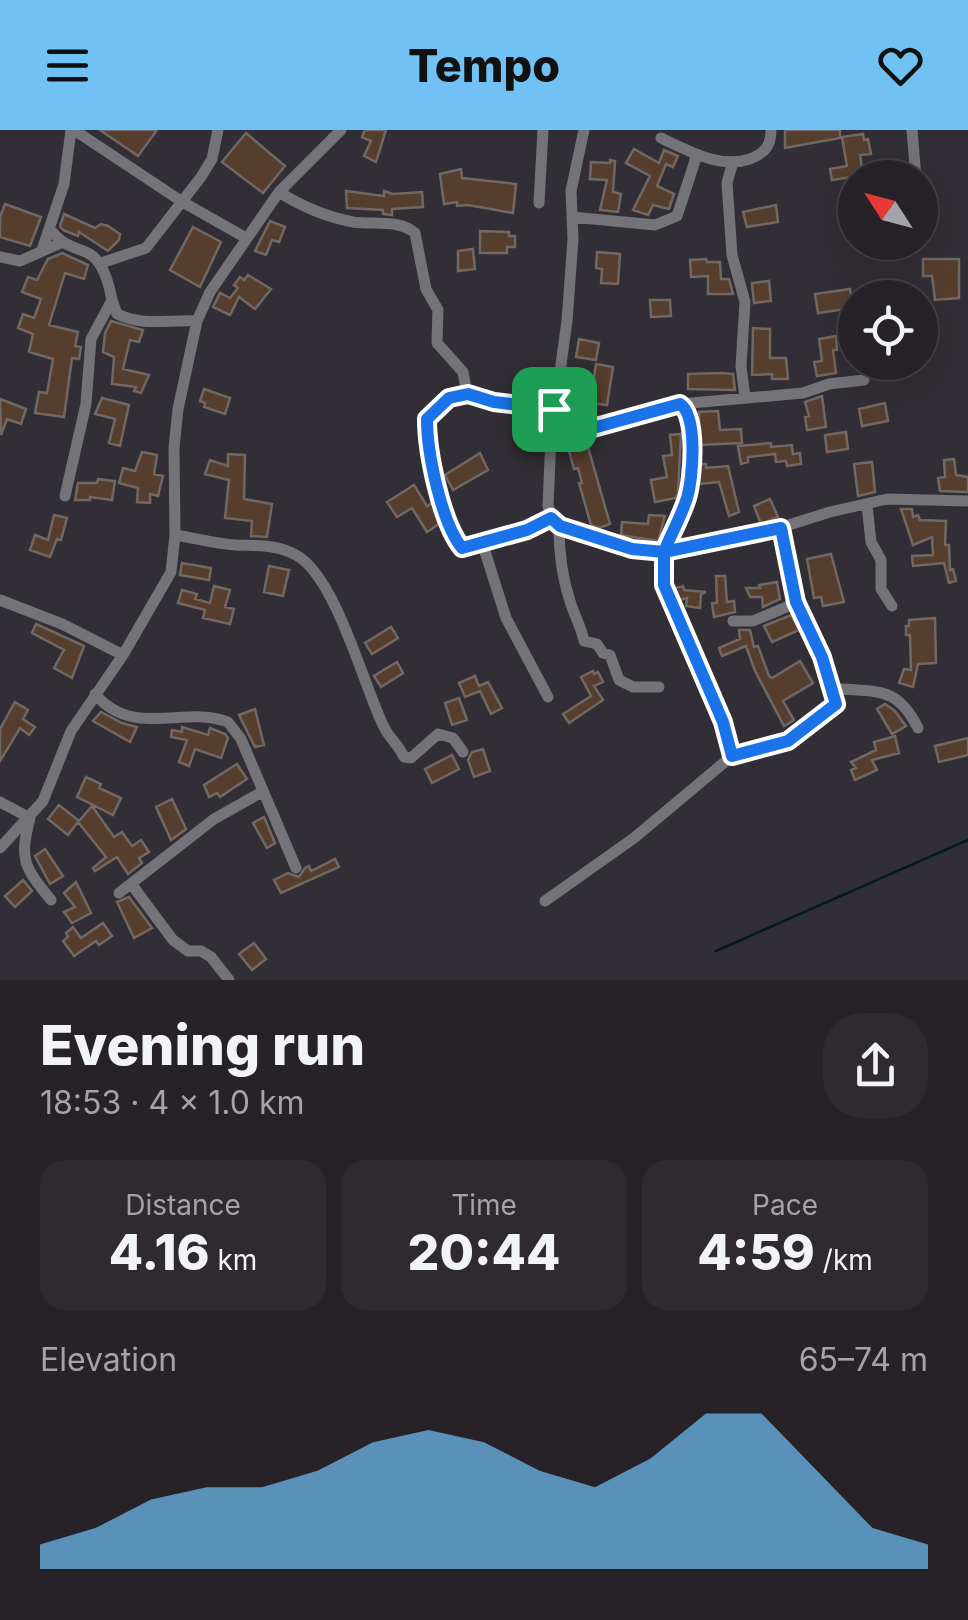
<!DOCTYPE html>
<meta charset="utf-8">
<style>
:root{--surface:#262228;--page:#2e2a30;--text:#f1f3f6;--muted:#a4a4a8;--line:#423f45;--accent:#71c1f5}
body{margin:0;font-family:Inter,sans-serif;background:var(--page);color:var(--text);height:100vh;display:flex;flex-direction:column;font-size:38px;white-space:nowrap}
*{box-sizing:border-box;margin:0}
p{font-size:32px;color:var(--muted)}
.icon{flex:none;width:55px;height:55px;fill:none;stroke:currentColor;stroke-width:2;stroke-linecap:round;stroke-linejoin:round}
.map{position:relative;height:850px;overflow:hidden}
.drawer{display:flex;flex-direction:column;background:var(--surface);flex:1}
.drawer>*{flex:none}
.needle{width:65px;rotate:306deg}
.tools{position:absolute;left:838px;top:30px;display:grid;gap:20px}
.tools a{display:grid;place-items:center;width:100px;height:100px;border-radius:50%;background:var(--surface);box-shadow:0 10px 40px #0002,0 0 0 2px var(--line);font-size:50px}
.pin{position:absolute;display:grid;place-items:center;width:85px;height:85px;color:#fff;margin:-42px;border-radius:20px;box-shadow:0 5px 15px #0006}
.round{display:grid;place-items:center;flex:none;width:105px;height:105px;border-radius:40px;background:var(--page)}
.summary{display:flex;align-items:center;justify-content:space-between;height:170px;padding:0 40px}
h1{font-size:55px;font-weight:800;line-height:75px}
.stats{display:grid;grid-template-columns:repeat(3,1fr);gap:15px;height:170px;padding:10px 40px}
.stats div{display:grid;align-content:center;border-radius:25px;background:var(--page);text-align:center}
.stats b{font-size:50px;font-weight:800}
.stats small{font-size:28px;font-weight:400}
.stats p{font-size:28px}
.chart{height:280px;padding:20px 40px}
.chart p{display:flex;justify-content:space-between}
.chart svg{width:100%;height:180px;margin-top:10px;fill:var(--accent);opacity:.7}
header{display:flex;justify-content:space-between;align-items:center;height:130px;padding:0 40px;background:var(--accent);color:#111;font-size:45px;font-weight:800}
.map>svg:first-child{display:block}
</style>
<header><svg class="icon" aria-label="menu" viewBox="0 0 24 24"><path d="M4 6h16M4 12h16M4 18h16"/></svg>Tempo<svg class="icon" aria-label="heart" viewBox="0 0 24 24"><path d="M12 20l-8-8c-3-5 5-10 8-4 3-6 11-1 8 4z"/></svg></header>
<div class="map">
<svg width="968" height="850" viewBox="0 0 968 850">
<rect width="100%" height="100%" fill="#322e35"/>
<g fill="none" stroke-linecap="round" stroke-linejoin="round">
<path stroke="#021b21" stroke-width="2.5" d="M716,821L968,710"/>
</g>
<path fill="#563e2e" stroke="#716863" stroke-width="2.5" d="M100,0H157L138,26Z
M365,0H386L376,32L364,26L371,11L362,7Z
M785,0H840V8L785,18Z
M246,3L285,36L263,63L222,32Z
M863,4L864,10L868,9L871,24L860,25L863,45L832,50L830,39L847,36L842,7Z
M634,19L659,33L664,20L678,26L673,37L666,34L657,56L674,64L669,79L653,75L648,85L633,80L650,46L626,33Z
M610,30L615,31L613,62L621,64L618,82L600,80L607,50L590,49L591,32L610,33Z
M461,39L462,48L516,54L513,83L468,75L457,76V72L444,74L440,44Z
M346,61L384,66V61L393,64L422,62L423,77L392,79V85L383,84V80L347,78Z
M5,74L41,87L30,116L0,107V87Z
M776,75L778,92L747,97L743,82Z
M64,84L95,98L101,94L108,96L120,104L119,110L108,121L79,102L78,106L63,100L60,96Z
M270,91L285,97L279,112L272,110L266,125L255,121Z
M193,97L221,112L200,157L170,140Z
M480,101L509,102V106H515V117H507V123H480Z
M473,119L475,139L458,141V121Z
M597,122L620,124L618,154L601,153L602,139L596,138Z
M62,123L88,135L84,149L65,143L49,195L78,202L75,216L81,217L79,229L72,228L64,287L35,283L39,262L47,263L53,229L29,222L33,204L18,198L23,184L34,188L41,169L22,162L28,147L37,150L48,129Z
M706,129L707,132H720L721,149H729L733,164H708V146L691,147L690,130Z
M923,129H959V168L935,170L932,146H923Z
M248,145L271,159L255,179L239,167L230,185L213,177L220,163L230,168L238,158L234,155L240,147L244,150Z
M769,151L771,171L754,173L752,153Z
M850,159L853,178L818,183L815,164Z
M650,170H670L671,186L651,187Z
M111,191L143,200L139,212L130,210L123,239L149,245L141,263L134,261L136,257L112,254L114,227L103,222L105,203Z
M753,198L770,199V228H786L788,249H772V244L752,245Z
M836,206L837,220H833L836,243L817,246L814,232L822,231L819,209Z
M579,209L599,213L596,230L576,227Z
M596,234L613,237L607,275L590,273Z
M721,243L733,244L735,260L688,259V244Z
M204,259L230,268L225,284L204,277L205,273L200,271Z
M822,266L826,297L807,300L805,287L809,286L805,272Z
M102,268L129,275L120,316L109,313L115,289L95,284Z
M0,269L26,279L21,294L7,289L1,305Z
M885,273L888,291L862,296L859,279Z
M718,281L720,300L741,299L742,313L700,315L699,282Z
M846,302L848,319L827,322L825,305Z
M681,304L678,363L676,368L655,372L651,350L667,347L663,326L672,325L670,305Z
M586,310L610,394L599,398L591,395L579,353H582L578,338L574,339L569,321L574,320L573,313Z
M771,313V317L792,315L793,324L800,323L801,334L787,336L786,331L776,332L775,324L748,327V332L741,334L738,316Z
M142,322L157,325L154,344L163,346L158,366L150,364V373L137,372L138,358L119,353L123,338L135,341Z
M480,323L488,340L453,360L445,345Z
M228,324L245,325L244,369L272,374L267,407L251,406L252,391L225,388L229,350L205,344L210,330L228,336Z
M954,329L956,345L968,347V362L940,361L938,348L945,347L944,330Z
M872,332L875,362L858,366L854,334Z
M700,334H706V338L728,336L739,382L729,386L719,352L698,354Z
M98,349L115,351L112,370L90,367V370H75L78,353H97Z
M414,355L427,376L432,373L439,394L427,402L412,378L397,387L387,372Z
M770,369L778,387L761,394L754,376Z
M901,379H912L913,387L918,385L920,390L946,391L945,415H949L950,440L953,439L956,451L949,453L944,433L913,436L912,426L933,425L932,407L913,415Z
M54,385L67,388L61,410L57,409L50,427L30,420L35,405L48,410Z
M649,385L665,386L658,411L621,405L622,392L648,394Z
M831,424L844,472L823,476L821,467L814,468L807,429Z
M182,433L211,438L209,450L180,445Z
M269,436L289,440L283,466L264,462Z
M716,446H725L727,472L734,471L735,482L714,487L712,473H717Z
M777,452L780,469L763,477L762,467H750L746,458H760L759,455Z
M214,456L230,460L225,477L234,479L230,494L203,488L205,480L178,473L182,460L197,464L195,469L210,473Z
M683,456L684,460L706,462L701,464L700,478L686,476L687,468L680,470L675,458Z
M791,485L799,500L772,512L764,496Z
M935,488L936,533L918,534L913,557L899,553L904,539L911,540L910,505H906V496H909V490Z
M36,494L84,516L72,548L54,538L64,520L32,503Z
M391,497L398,508L372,524L365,513Z
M739,500H750L754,517L758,516L769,546L772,548L800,531L813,553L783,571L794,590L784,596L755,541L746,516L722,526L719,518L740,509Z
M397,532L403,543L381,557L374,546Z
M593,541L594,544L598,542L603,552L594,556L603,570L569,593L563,584L591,566L581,547Z
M475,546L479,556L488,552L502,578L491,584L480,561L465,567L459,553Z
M459,568L467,590L452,595L445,573Z
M15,572L28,580L23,589L35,597L29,605L20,598L0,631V599Z
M885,574L895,581L906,596L892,604L877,579Z
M255,579L264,615L255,617L239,585Z
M101,582L122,593L137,597L130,612L93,591Z
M182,597L208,605L210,598L225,604L228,608L221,628L195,619L189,636L179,632L187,610L171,607L172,600L182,602Z
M895,606L899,623L872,630L877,640L855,650L851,640L856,638L851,632L876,620L874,612Z
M968,608V625L939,632L935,616Z
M483,619L490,641L474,647L468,630L472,622Z
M452,625L459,639L432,653L425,639Z
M237,634L247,649L220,667L217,663L209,667L204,655Z
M86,647L101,654L99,658L121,668L113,685L77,667Z
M172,669L186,699L171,710L156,677Z
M59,675L79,691L92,676L114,707L122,702L132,716L141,710L149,722L139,728L142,733L128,744L117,727L95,741L93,738L106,727L78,692L68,705L48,689Z
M264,687L275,713L267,718L253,693Z
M45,719L63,746L50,754L35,726Z
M335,729L339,737L281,763L274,750L288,743L299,747L305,738L309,736L311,741Z
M23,750L32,761L15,777L5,766Z
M76,752L91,783L72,793L64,782L75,777L64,763Z
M129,767L152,798L134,808L117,772Z
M103,793L112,806L99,815L96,811L74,826L63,811L68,807L66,803L73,797L81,808Z
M254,813L266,829L252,840L239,824Z"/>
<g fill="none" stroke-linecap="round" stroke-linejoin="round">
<path stroke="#747478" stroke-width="11" d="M74,0L181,71L246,108
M584,0L571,61L573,109L567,191L551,306L548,376L554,392L632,419L664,421L760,404L830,382L887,369L968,371
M912,0L916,48
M661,8C689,21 720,39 750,29C765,23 771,16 771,0
M732,35L727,53L732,125L745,172L741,236L745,267
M279,62C301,76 327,87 353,92C374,95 399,89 415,103L426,159L438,180L437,213L463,242L467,264
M539,73L543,0
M572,87L655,95L677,86L695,31V24
M50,99C76,134 99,102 112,170L91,209L86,274L65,366
M891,119L895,112
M42,120L64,54L71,0
M0,127L20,131L63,112
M101,133L146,118L201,47L212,29L218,0
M112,170L117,184C145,197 168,189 197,191
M680,274L690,286L691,341L687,366L664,421V455L723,592L732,626
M551,306H564L680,274L803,263L829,254L864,250
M867,375L871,412L881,430V459L892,476
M551,388L527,400L462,418C441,392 427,323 427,289L449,269L467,264L494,272L554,279
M559,396C559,421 562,447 570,471C574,485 581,496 584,511L597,514L603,523L610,525L619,550L633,557H659
M175,405C195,408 216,414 236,415C257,416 276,414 296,425C336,447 363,554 383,595C388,607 399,615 404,627L411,628L438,604L453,608L463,622
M482,412L506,488L548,567
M0,470L62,494L123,525
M733,491H753L796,473
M831,558C876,563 896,554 918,598
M95,564C133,609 185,575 228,592L241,609L296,738
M0,672L30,688C19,730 24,737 51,770
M0,718L43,671L71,601L123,525L171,442L175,405L174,318L178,279L197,191L210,162L279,62L341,0
M132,755L173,810L188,821H201L211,827L229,850
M119,763L214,689L262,662
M545,771L634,708L732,626L788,611L836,574L822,527L796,473L781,398"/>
</g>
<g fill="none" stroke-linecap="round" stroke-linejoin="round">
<defs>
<path id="route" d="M554,279L494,272L468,264L449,268L427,289C427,322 441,392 462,418L527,400L551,388L560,396L632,419L664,422V455L723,592L732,626L788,611L836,574L822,527L796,472L781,398L664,422C671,404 681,387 687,368C693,348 698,286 680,274L564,306H551L554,279"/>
</defs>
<use href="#route" stroke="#fff" stroke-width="20"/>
<use href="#route" stroke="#1a73e8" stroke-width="12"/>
</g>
</svg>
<div class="tools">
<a><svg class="needle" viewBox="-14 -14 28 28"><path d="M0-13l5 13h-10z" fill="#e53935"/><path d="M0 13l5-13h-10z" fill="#a4a4a8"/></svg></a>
<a><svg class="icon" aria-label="locate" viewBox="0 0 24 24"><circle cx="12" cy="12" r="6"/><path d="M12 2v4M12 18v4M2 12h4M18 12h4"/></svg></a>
</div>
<div class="pin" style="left:554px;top:279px;background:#1e9e55"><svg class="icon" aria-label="arrive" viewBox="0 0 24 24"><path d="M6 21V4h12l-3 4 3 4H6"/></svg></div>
</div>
<section class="drawer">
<div class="summary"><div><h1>Evening run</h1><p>18:53 · 4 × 1.0 km</p></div><a class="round"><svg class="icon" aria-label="share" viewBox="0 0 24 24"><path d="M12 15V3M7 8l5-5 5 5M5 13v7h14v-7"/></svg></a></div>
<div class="stats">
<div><p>Distance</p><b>4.16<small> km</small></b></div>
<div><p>Time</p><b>20:44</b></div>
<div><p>Pace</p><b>4:59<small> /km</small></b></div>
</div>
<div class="chart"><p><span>Elevation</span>65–74 m</p>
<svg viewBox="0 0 160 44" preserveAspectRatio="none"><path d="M0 44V38L10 34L20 27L30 24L40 24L50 20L60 13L70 10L80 13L90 20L100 24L110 17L120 6L130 6L140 20L150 34L160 38V44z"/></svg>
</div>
</section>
